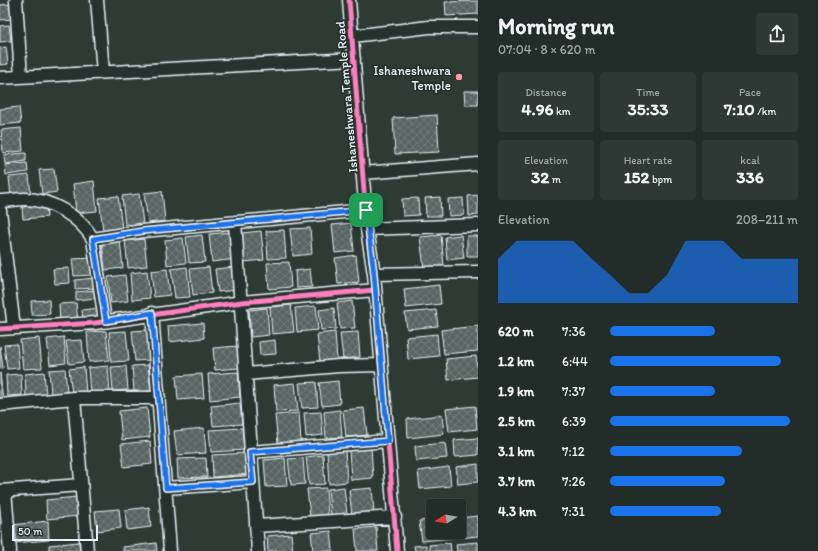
<!DOCTYPE html>
<meta charset="utf-8">
<style>
:root{--surface:#222c28;--page:#2e3834;--text:#f1f3f6;--muted:#a2a7a8;--line:#3f4845;--accent:#1a73e8}
body{margin:0;font-family:Itim,sans-serif;background:var(--page);color:var(--text);height:100vh;display:flex;flex-direction:column;font-size:15px;white-space:nowrap}
*{box-sizing:border-box;margin:0}
p{font-size:13px;color:var(--muted)}
.icon{flex:none;width:22px;height:22px;fill:none;stroke:currentColor;stroke-width:2;stroke-linecap:round;stroke-linejoin:round}
.map{position:relative;flex:1;overflow:hidden}
.side{display:flex;flex-direction:column;background:var(--surface);width:340px}
.side>*{flex:none}
.needle{width:26px;rotate:259deg}
.controls{position:absolute;left:426px;top:499px;display:grid;gap:8px}
.controls a{display:grid;place-items:center;width:40px;height:40px;border-radius:4px;background:var(--surface);box-shadow:0 1px 3px #0004,0 0 0 1px var(--line);font-size:20px}
.scale{position:absolute;left:12px;bottom:10px;width:86px;box-sizing:border-box;padding-left:4px;border:2px solid #e8f1f8;border-top:0;font-size:11px;line-height:14px;white-space:nowrap;color:#e8f1f8;-webkit-text-stroke:3px #26332d;paint-order:stroke}
.pin{position:absolute;display:grid;place-items:center;width:34px;height:34px;color:#fff;margin:-17px;border-radius:8px;box-shadow:0 2px 6px #0006}
.round{display:grid;place-items:center;flex:none;width:42px;height:42px;border-radius:4px;background:var(--page)}
.head{display:flex;align-items:center;justify-content:space-between;height:68px;padding:0 20px}
h1{font-size:22px;font-weight:700;line-height:30px}
.figures{display:grid;grid-template-columns:repeat(3,1fr);gap:6px;height:68px;padding:4px 20px}
.figures div{display:grid;align-content:center;border-radius:4px;background:var(--page);text-align:center}
.figures b{font-size:17px;font-weight:700}
.figures small{font-size:11px;font-weight:400}
.figures p{font-size:11px}
.chart{height:112px;padding:8px 20px}
.chart p{display:flex;justify-content:space-between}
.chart svg{width:100%;height:72px;margin-top:4px;fill:var(--accent);opacity:.7}
ul{padding:0 20px;list-style:none;font-size:13px}
li{display:grid;grid-template-columns:64px 48px 1fr;align-items:center;height:30px}
li i{height:10px;border-radius:5px;background:var(--accent)}
main{display:flex;flex:1;min-height:0}
.map>svg:first-child{display:block}
</style>
<main>
<div class="map">
<svg width="478" height="551" viewBox="0 0 478 551">
<defs>
<pattern id="building-cross-hatch" width="8" height="8" patternUnits="userSpaceOnUse"><rect width="8" height="8" fill="#596563"/><path d="M0 0l8 8M0 8l8-8" fill="none" stroke="#717c7a"/></pattern>
</defs>
<rect width="100%" height="100%" fill="#2e3b35"/>
<filter id="ink" filterUnits="userSpaceOnUse"><feTurbulence type="fractalNoise" baseFrequency=".025" numOctaves="2"/><feDisplacementMap in="SourceGraphic" scale="8" xChannelSelector="R" yChannelSelector="G"/><feConvolveMatrix kernelMatrix="1 2 1 2 8 2 1 2 1" color-interpolation-filters="sRGB"/></filter>
<g filter="url(#ink)">
<path fill="url(#building-cross-hatch)" stroke="#e8f1f8" d="M478,1V14L446,16L445,2Z
M12,4L13,19L0,20V5Z
M9,25L11,41L0,42V26Z
M6,47L8,64L0,65V48Z
M464,91H478V105H465Z
M19,107L21,123L0,125V109Z
M437,115L439,152L395,154L393,118Z
M21,128L23,151L3,153L1,130Z
M26,153V161L5,164L4,155Z
M27,163L28,172L6,175L5,165Z
M54,169L57,192L42,194L39,170Z
M29,175L31,195L11,197L9,177Z
M94,181L97,211L76,213L73,184Z
M162,191L165,221L148,223L144,193Z
M139,194L143,223L125,225L122,196Z
M478,195V215L469,216L468,196Z
M118,196L122,229L103,231L99,198Z
M440,197L441,216H426L425,198Z
M418,198L419,215L403,216L402,199Z
M463,198L464,215L449,216L448,199Z
M46,205L47,217L23,219L22,207Z
M351,223L354,251L335,253L332,225Z
M310,228L312,254L293,256L290,229Z
M284,230L286,258L268,259L266,231Z
M261,231L264,260L244,262L242,233Z
M232,232L236,259L212,262L209,234Z
M202,235L205,262L189,263L186,237Z
M441,235L444,266L424,268L420,237Z
M461,235L464,258L447,260L445,237Z
M467,236H478V256H467Z
M183,238L186,263L167,265L165,240Z
M144,239L147,266L128,268L125,241Z
M120,240L123,268L105,270L102,242Z
M356,255L359,282L338,284L335,258Z
M92,258L93,275L74,276L72,259Z
M289,262L291,287L269,289L267,263Z
M187,267L190,297L175,298L171,269Z
M209,267L212,293L193,295L190,269Z
M235,267L237,290L218,292L215,269Z
M69,268L70,283L55,284L53,269Z
M167,269L170,295L154,297L151,271Z
M310,269L312,287L296,288L295,271Z
M147,271L150,298L132,300L130,273Z
M125,275L128,301L111,303L108,277Z
M95,278L96,288L75,289V280Z
M439,285L441,304L406,308L404,289Z
M96,290L97,298L76,300V292Z
M49,300L50,314L32,315L31,301Z
M352,301L355,328L340,329L337,303Z
M76,303L78,321L60,323L59,304Z
M291,305L294,332L272,334L270,307Z
M316,306L318,330L297,332L295,308Z
M100,308L101,318L83,320L82,310Z
M267,308L269,335L251,337L249,310Z
M334,308L336,329L321,330L319,310Z
M436,310L438,326L407,329L405,313Z
M203,323L204,338L169,342L168,326Z
M478,326V351L444,354L441,330Z
M147,330L150,360L135,361L132,331Z
M106,331L109,360L89,362L87,332Z
M126,331L129,361L111,362L109,332Z
M335,332L337,360L320,362L317,334Z
M358,332L360,357L343,359L340,333Z
M437,334L439,356L408,359L406,337Z
M64,337L66,363L50,365L47,339Z
M39,338L42,368L23,369L20,340Z
M82,340L84,362L69,364L66,341Z
M275,340L276,354L260,355L259,342Z
M17,344L19,368L7,369L4,345Z
M0,346L3,368L0,369Z
M238,346L239,368L215,370L213,348Z
M476,356L478,377L448,380L446,359Z
M148,365L151,391L134,392L132,366Z
M108,366L110,393L90,394L88,368Z
M126,366L128,390L113,391L111,367Z
M84,367L86,393L72,394L69,369Z
M65,369L67,392L51,394L49,370Z
M44,372L46,395L26,396L25,374Z
M238,372L240,397L210,400L208,374Z
M0,373L3,400H0Z
M21,374L22,395L7,396L6,375Z
M202,374L204,398L178,400L176,376Z
M338,381L340,404L322,406L319,383Z
M316,382L318,407L302,408L299,383Z
M295,383L298,411L276,412L274,385Z
M240,403L242,424L213,426L211,406Z
M475,406L477,429L449,432L446,409Z
M147,408L150,437L122,440L119,411Z
M364,408L367,435L346,437L343,410Z
M340,410L342,437L326,438L324,412Z
M321,412L323,435L306,437L304,413Z
M299,413L301,441L278,443L275,415Z
M442,415L444,434L408,438L407,419Z
M204,428L206,453L177,455L174,431Z
M242,428L244,450L211,452L209,430Z
M478,438V455L455,457L454,440Z
M150,441L152,464L124,467L121,444Z
M445,443L447,458L416,461L415,446Z
M371,448L373,478L351,480L349,450Z
M345,450L347,482L329,484L327,452Z
M248,453L249,474L213,477L212,455Z
M323,455L325,484L309,485L306,457Z
M206,458L207,477L178,478L177,459Z
M285,458L287,486L266,487L264,460Z
M303,458L305,484L291,485L288,459Z
M478,464V482L458,484L456,467Z
M449,467L451,486L420,489L418,471Z
M344,487L347,514L331,516L328,489Z
M326,488L328,515L310,516L307,489Z
M372,488L374,513L352,515L349,490Z
M77,497L79,516L47,519L46,500Z
M149,507L151,527L127,530L125,510Z
M119,509L121,528L97,531L95,511Z
M478,516V536L459,538V518Z
M433,520V532H452V538L422,541L419,521Z
M48,521L49,540L14,543L12,525Z
M376,527L378,551H357L355,529Z
M331,531L333,551H313L311,533Z
M291,534L293,551H268L267,536Z
M79,542L80,551H49V545Z
M478,542V551H457L456,544Z
M156,543L157,551H123V547Z
M450,543L451,551H430L429,545Z
M426,545L427,551H415L414,546Z"/>
<g fill="none" stroke-linecap="round" stroke-linejoin="round">
<defs>
<path id="minor" d="M16,0L21,77
M97,0L103,72
M349,0L367,229L374,274L397,551
M352,36L429,27H478
M0,78L354,59
M363,173L478,164
M0,201C8,201 17,199 25,199C51,199 80,217 93,239L105,321
M0,211L14,328
M235,222L258,551
M367,229L478,225
M93,239L143,231L366,210
M374,274L478,272
M152,313L170,551
M0,329L95,323L242,302L375,290
M246,374L339,366L380,365
M74,398L87,551
M0,405L74,398H159
M250,452L388,441
M166,488L253,482
M0,491L81,485
M5,491L10,551
M257,526L395,517"/>
</defs>
<use href="#minor" stroke="#e8f1f8" stroke-width="15"/>
<use href="#minor" stroke="#26332d" stroke-width="12"/>
<defs>
<path id="cycleway" d="M349,0L367,229L374,274L397,551
M0,329L95,323L242,302L375,290"/>
</defs>
<use href="#cycleway" stroke="#26332d" stroke-width="8"/>
<use href="#cycleway" stroke="#ff80c0" stroke-width="5"/>
</g>
</g>
<g fill="none" stroke-linecap="round" stroke-linejoin="round" filter="url(#ink)">
<defs>
<path id="route" d="M366,210L374,274L388,441L250,452L253,482L166,488L152,313L106,321L93,239L143,231Z"/>
</defs>
<use href="#route" stroke="#fff" stroke-width="8"/>
<use href="#route" stroke="#1a73e8" stroke-width="5"/>
</g>
<circle fill="#ff9aa2" stroke="#26332d" stroke-width="1.5" cx="459" cy="77" r="4"/>
<g text-anchor="middle" stroke-width="3.5" stroke-linejoin="round" paint-order="stroke">
<g font-size="13" fill="#e8f1f8" stroke="#26332d" text-anchor="end">
<text x="451" y="75">Ishaneshwara<tspan x="451" dy="15">Temple</tspan></text>
</g>
<g font-size="13" fill="#e8f1f8" stroke="#26332d">
<text transform="translate(346 97) rotate(-95)" y="5">Ishaneshwara Temple Road</text>
</g>
</g>
</svg>
<div class="controls">
<a><svg class="needle" viewBox="-14 -14 28 28"><path d="M0-13l5 13h-10z" fill="#e53935"/><path d="M0 13l5-13h-10z" fill="#a2a7a8"/></svg></a>
</div>
<div class="scale">50 m</div>
<div class="pin" style="left:366px;top:210px;background:#1e9e55"><svg class="icon" aria-label="arrive" viewBox="0 0 24 24"><path d="M6 21V4h12l-3 4 3 4H6"/></svg></div>
</div>
<section class="side">
<div class="head"><div><h1>Morning run</h1><p>07:04 · 8 × 620 m</p></div><a class="round"><svg class="icon" aria-label="share" viewBox="0 0 24 24"><path d="M12 15V3M7 8l5-5 5 5M5 13v7h14v-7"/></svg></a></div>
<div class="figures">
<div><p>Distance</p><b>4.96<small> km</small></b></div>
<div><p>Time</p><b>35:33</b></div>
<div><p>Pace</p><b>7:10<small> /km</small></b></div>
</div>
<div class="figures">
<div><p>Elevation</p><b>32<small> m</small></b></div>
<div><p>Heart rate</p><b>152<small> bpm</small></b></div>
<div><p>kcal</p><b>336</b></div>
</div>
<div class="chart"><p><span>Elevation</span>208–211 m</p>
<svg viewBox="0 0 160 44" preserveAspectRatio="none"><path d="M0 44V17L10 6L20 6L30 6L40 6L50 17L60 27L70 38L80 38L90 27L100 6L110 6L120 6L130 17L140 17L150 17L160 17V44z"/></svg>
</div>
<ul>
<li><b>620 m</b>7:36<i style="width:56%"></i></li>
<li><b>1.2 km</b>6:44<i style="width:91%"></i></li>
<li><b>1.9 km</b>7:37<i style="width:56%"></i></li>
<li><b>2.5 km</b>6:39<i style="width:96%"></i></li>
<li><b>3.1 km</b>7:12<i style="width:70%"></i></li>
<li><b>3.7 km</b>7:26<i style="width:61%"></i></li>
<li><b>4.3 km</b>7:31<i style="width:59%"></i></li>
</ul>
</section>
</main>
